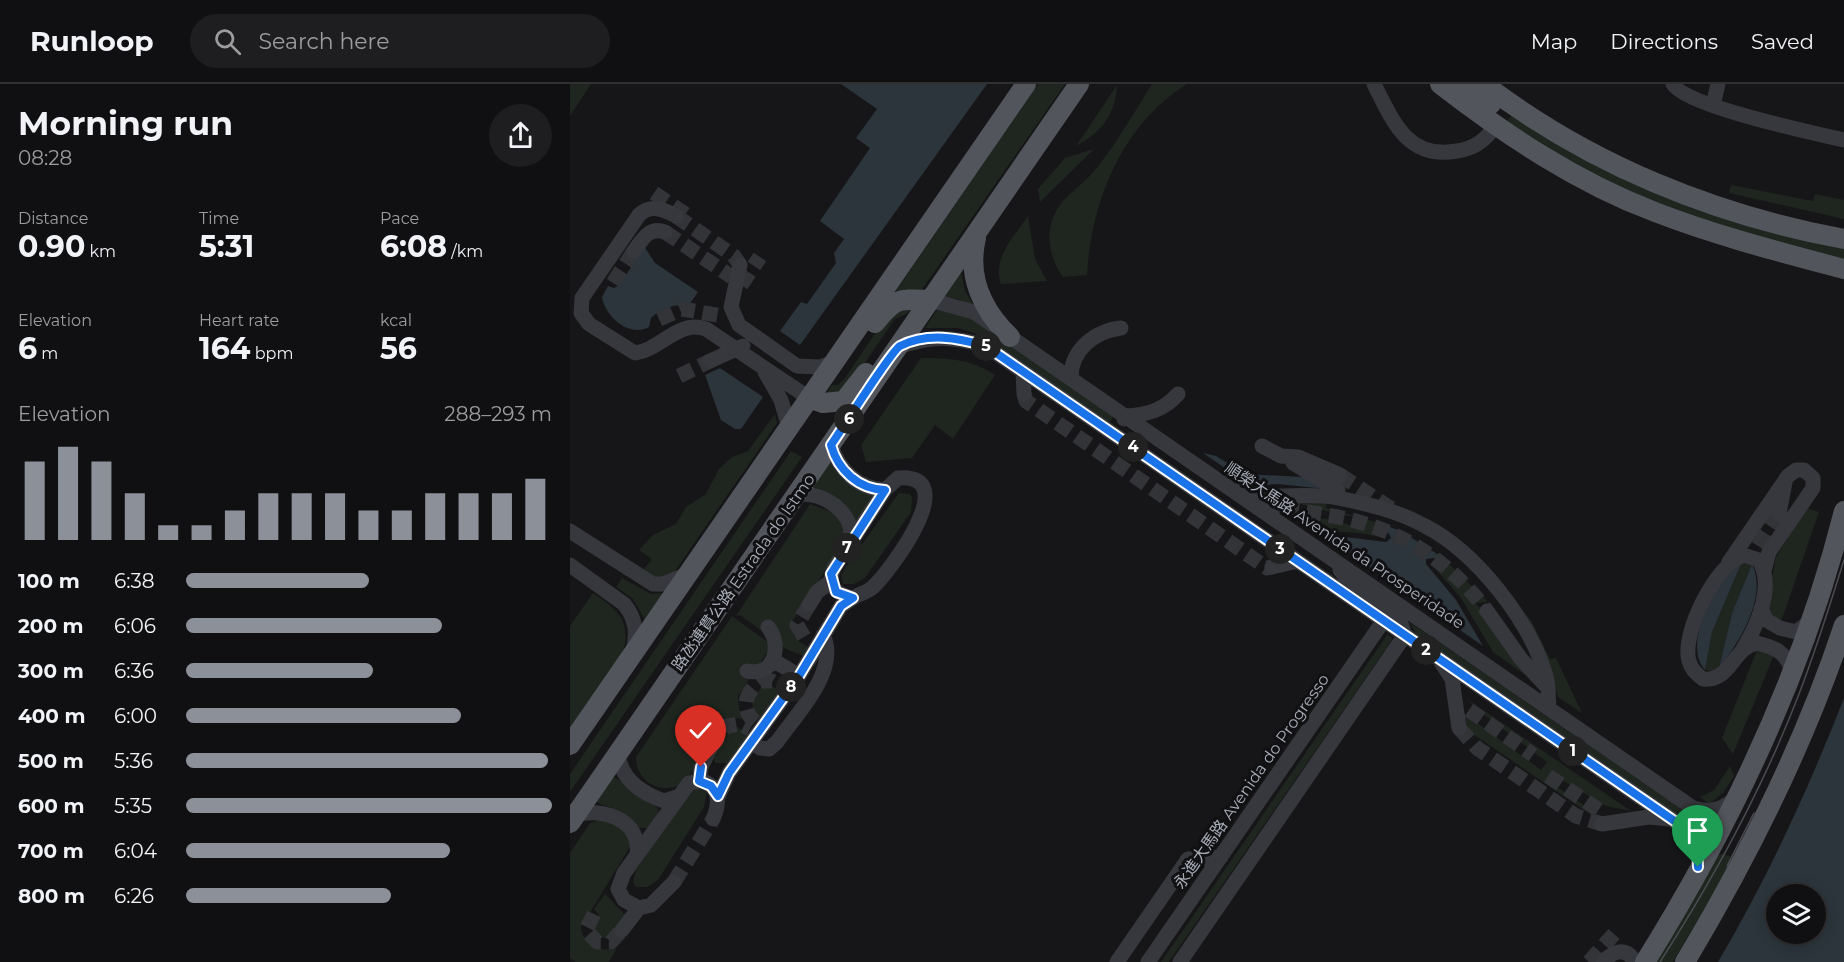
<!DOCTYPE html>
<meta charset="utf-8">
<style>
:root{--surface:#101012;--page:#1e1e20;--text:#f1f3f6;--muted:#9c9d9f;--line:#303032;--accent:#8c9099}
body{margin:0;font-family:Montserrat,"Noto Sans SC",sans-serif;background:var(--page);color:var(--text);height:100vh;display:flex;flex-direction:column;font-size:22px;white-space:nowrap}
*{box-sizing:border-box;margin:0}
p{font-size:20px;color:var(--muted)}
.icon{flex:none;width:33px;height:33px;fill:none;stroke:currentColor;stroke-width:2;stroke-linecap:round;stroke-linejoin:round}
.map{position:relative;flex:1;overflow:hidden}
.sheet{display:flex;flex-direction:column;background:var(--surface);width:570px}
.sheet>*{flex:none}
.fabs{position:absolute;left:1196px;top:800px;display:grid;gap:12px}
.fabs a{display:grid;place-items:center;width:60px;height:60px;border-radius:50%;background:var(--surface);box-shadow:0 3px 15px #0003,0 0 0 2px var(--line);font-size:30px}
.pin{position:absolute;display:grid;place-items:center;width:51px;height:51px;color:#fff;margin:-62px -26px;border-radius:50% 50% 50% 0;rotate:-45deg;box-shadow:0 0 6px #0007}
.pin .icon{rotate:45deg}
.km{position:absolute;width:30px;height:30px;margin:-15px;border-radius:50%;background:#222;color:#fff;font-size:16px;line-height:30px;text-align:center}
.round{display:grid;place-items:center;flex:none;width:63px;height:63px;border-radius:32px;background:var(--page)}
.headline{display:flex;align-items:center;justify-content:space-between;height:102px;padding:0 18px}
h1{font-size:33px;font-weight:700;line-height:45px}
.stats{display:grid;grid-template-columns:repeat(3,1fr);gap:9px;height:102px;padding:6px 18px}
.stats div{display:grid;align-content:center}
.stats b{font-size:30px;font-weight:700}
.stats small{font-size:16px;font-weight:400}
.stats p{font-size:16px}
.chart{height:168px;padding:12px 18px}
.chart p{display:flex;justify-content:space-between}
.chart svg{width:100%;height:108px;margin-top:6px;stroke:var(--accent);stroke-width:6}
ul{padding:0 18px;list-style:none;font-size:20px}
li{display:grid;grid-template-columns:96px 72px 1fr;align-items:center;height:45px}
li i{height:15px;border-radius:8px;background:var(--accent)}
header{display:flex;align-items:center;gap:36px;box-sizing:border-box;height:84px;padding:0 30px;background:var(--surface);border-bottom:2px solid var(--line)}
header strong{font-size:28px}
nav{display:flex;gap:33px;margin-inline-start:auto;font-size:21px}
.search{width:420px;height:54px;background:var(--page);display:flex;align-items:center;gap:15px;box-sizing:border-box;padding:0 21px;border-radius:33px;color:var(--muted);font-size:22px}
main{display:flex;flex:1;min-height:0}
.map>svg:first-child{display:block}
</style>
<header>
<strong>Runloop</strong>
<div class="search"><svg class="icon" aria-label="search" viewBox="0 0 24 24"><circle cx="10" cy="10" r="6"/><path d="M15 15l6 6"/></svg>Search here</div>
<nav><a>Map</a><a>Directions</a><a>Saved</a></nav>
</header>
<main>
<section class="sheet">
<div class="headline"><div><h1>Morning run</h1><p>08:28</p></div><a class="round"><svg class="icon" aria-label="share" viewBox="0 0 24 24"><path d="M12 15V3M7 8l5-5 5 5M5 13v7h14v-7"/></svg></a></div>
<div class="stats">
<div><p>Distance</p><b>0.90<small> km</small></b></div>
<div><p>Time</p><b>5:31</b></div>
<div><p>Pace</p><b>6:08<small> /km</small></b></div>
</div>
<div class="stats">
<div><p>Elevation</p><b>6<small> m</small></b></div>
<div><p>Heart rate</p><b>164<small> bpm</small></b></div>
<div><p>kcal</p><b>56</b></div>
</div>
<div class="chart"><p><span>Elevation</span>288–293 m</p>
<svg viewBox="0 0 160 44" preserveAspectRatio="none"><path d="M5 44V12M15 44V6M25 44V12M35 44V25M45 44V38M55 44V38M65 44V32M75 44V25M85 44V25M95 44V25M105 44V32M115 44V32M125 44V25M135 44V25M145 44V25M155 44V19"/></svg>
</div>
<ul>
<li><b>100 m</b>6:38<i style="width:50%"></i></li>
<li><b>200 m</b>6:06<i style="width:70%"></i></li>
<li><b>300 m</b>6:36<i style="width:51%"></i></li>
<li><b>400 m</b>6:00<i style="width:75%"></i></li>
<li><b>500 m</b>5:36<i style="width:99%"></i></li>
<li><b>600 m</b>5:35<i style="width:100%"></i></li>
<li><b>700 m</b>6:04<i style="width:72%"></i></li>
<li><b>800 m</b>6:26<i style="width:56%"></i></li>
</ul>
</section>
<div class="map">
<svg width="1274" height="878" viewBox="0 0 1274 878">
<rect width="100%" height="100%" fill="#161618"/>
<path fill="#1e261f" d="M0,0H21L0,32Z
M468,0H495L346,214L324,210Z
M582,0H617C552,40 521,118 517,191L493,193C477,171 473,140 493,117C503,106 516,97 526,85C547,58 564,29 582,0Z
M547,1C546,30 531,49 506,62Z
M943,29L992,61L1274,163V178L1202,162L1037,101L934,41Z
M524,65L470,118L468,105L495,74Z
M1161,101L1243,117L1245,110L1274,116V135L1159,109Z
M458,132L465,175L477,197L431,200C422,173 444,153 458,132Z
M391,189L395,207L406,225L388,215L375,213Z
M343,221L337,230L325,235L277,305L253,314L262,301H268L275,294L320,227Z
M372,225L403,234L543,332L541,337H535L404,249L388,244H355L367,226Z
M351,274C379,274 401,275 425,291L383,355L365,341L342,374L296,378L291,361Z
M205,330L207,339L103,490L96,495L70,490L82,475L69,466L83,451L106,440L116,423L136,410L149,385L162,373L178,367Z
M221,367L232,373L0,708V690Z
M260,370L310,410L286,445L233,407Z
M329,409L340,410L342,413L341,428L295,494L284,500H273L271,491L277,481Z
M718,415L757,417L756,424L810,439L816,452L814,454L789,449L746,446L716,426C739,434 763,434 785,443L784,433L742,424Z
M240,420L264,429L278,451L222,538C220,559 237,560 251,571L245,582L231,571L216,565L170,531L166,532Z
M1236,424L1249,428L1212,535L1203,534L1197,522L1206,473Z
M875,476L918,518L906,519L958,593L923,568L891,514L863,482V478Z
M1175,479L1182,480L1162,529L1149,584L1142,587L1135,586L1142,548L1171,480Z
M52,494L81,510L94,509L75,536L63,515L46,503Z
M23,509C48,526 63,538 52,571L0,649V542Z
M953,528L961,536L980,575L986,574L1012,629L988,613L983,596Z
M162,532L202,561L168,612L169,625L179,637C168,633 158,632 149,641C136,653 129,674 121,689C105,717 65,703 66,673Z
M839,538L1132,739L1135,746L1130,747L848,552Z
M817,551L822,553V556L599,878H591Z
M1187,566L1204,571L1163,670L1152,654Z
M201,602L211,606L191,635L183,624L182,615L191,604Z
M897,615L1061,727L1036,722L990,695L986,702L1030,732L1042,735H1027L900,648L894,642L891,627L971,686L977,678L909,627Z
M167,643L179,650L157,679H145C140,667 156,648 167,643Z
M1160,682L1164,692L1153,709L1139,720L1130,713L1144,706Z
M39,693L46,694L88,724V732L79,744H69L42,724L28,719L26,714Z
M130,703L137,707L134,723L88,796L77,803H66L63,798L66,786L119,708Z
M34,735L58,748L60,763L11,843C12,861 31,869 47,864L39,878H6L0,874V769L20,739Z
M1149,770L1160,772L1162,778L1103,878H1086Z
M35,810L56,832L43,853L38,855L28,852L24,843L29,831L24,825Z"/>
<path fill="#2c353c" fill-rule="evenodd" d="M271,0H417L230,261L210,247L231,218L237,220L266,179L264,169L274,155L250,137L300,64L286,54L307,25Z
M74,162L85,179L128,208L119,221C105,220 92,224 81,234L79,243C60,254 35,233 32,213L38,202L44,204L50,201Z
M150,284L193,313L171,345H165L151,336L135,291Z
M633,369L646,372L675,390L733,393L756,405L708,400L681,402Z
M814,441L831,447L872,473L856,475V480L886,516L913,562L752,450L816,458L821,454Z
M1171,480L1142,548L1135,586C1111,559 1147,498 1171,480Z
M1182,480C1198,513 1169,559 1149,584L1162,529Z
M1274,614V878H1148C1198,793 1238,706 1274,614ZM1206,810H1245V849H1206Z"/>
<g fill="none" stroke-linecap="round" stroke-linejoin="round">
<path stroke="#333438" stroke-width="15" stroke-dasharray="15 8" stroke-linecap="butt" d="M84,109L121,134
M106,132L164,172L170,181
M95,148L162,193
M43,199L64,167
M171,201L190,173
M89,235L112,225L153,232
M109,292L140,277
M454,310L456,317L697,484L702,483
M770,391L823,426
M714,423C734,428 753,430 773,434C833,447 880,478 917,527
M1188,462L1209,430
M234,553L227,541L239,521
M899,626L963,671
M185,638C170,625 175,608 191,597H202L209,601
M889,644L907,664L1006,732L1032,740
M140,665L157,642L170,640L180,645
M978,692L1032,728
M104,798L143,735
M24,830L16,846L27,858H41L52,846
M1019,878L1044,850"/>
<path stroke="#37383d" stroke-width="15" d="M804,0C823,38 838,76 887,67C904,65 916,56 925,42
M1103,0C1115,22 1244,49 1274,56
M1143,21L1148,0
M106,132C93,125 81,120 69,131L12,214L11,229L19,240L65,269C91,266 108,235 136,245L239,314
M64,167C72,156 79,142 95,148
M170,181L161,223L169,241L227,282L250,283L264,278
M360,216L404,228L1123,724C1140,729 1153,726 1166,713
M328,263C363,252 381,252 416,262L1116,745C1125,758 1132,771 1127,787
M140,277L173,262
M453,287L454,310
M195,288L211,316L219,343
M501,295C500,266 525,247 551,244
M554,335L555,332C577,331 594,326 608,310
M261,361C269,386 288,405 315,406
M692,362L711,372L728,373L770,391
M723,379L768,406
M328,394C394,389 321,486 303,503C298,508 289,510 283,514C266,510 256,502 264,484L315,406Z
M669,406C697,418 736,407 768,414C798,420 828,427 855,442C906,468 960,537 976,592C979,602 978,614 979,624
M226,411C253,406 285,429 281,457
M688,414L714,423
M1209,430L1215,398
M0,447L83,500H93L118,490
M1159,478L1218,392L1226,386H1234L1243,394V404L1199,468L1194,487
M0,481L54,520C66,534 68,552 62,570
M702,483L728,477
M239,521L247,508L261,497
M1191,524L1196,536L1210,544L1226,548L1238,539
M917,527L951,575L977,603
M1173,565C1187,542 1205,502 1189,476L1174,471C1147,479 1111,549 1119,577C1121,585 1126,590 1133,595C1161,598 1163,563 1187,559C1204,563 1218,569 1221,587
M203,576L229,592
M871,578L882,595L889,644
M177,587C204,593 213,562 198,543
M183,659L190,664L199,665L207,658C227,629 270,587 253,551
M48,670C51,695 71,709 94,717L106,713
M129,697L131,683L140,665
M148,713L159,689L229,592L271,522L283,514
M6,731C33,723 71,736 67,770
M1032,740L1079,733L1099,735
M104,798L81,821L69,824L54,816L48,805L54,789L119,699L133,697C150,704 150,719 143,735
M52,846L69,824
M547,878L618,775L651,773
M578,878L814,536
M610,878L835,551L829,534L784,503L770,486
M1033,878C1043,867 1056,862 1065,878"/>
<path stroke="#53555c" stroke-width="20" d="M870,0C936,51 1006,98 1085,128C1147,152 1210,168 1274,185
M894,0L921,20
M914,0C1019,80 1144,131 1274,155
M406,154C397,192 412,226 440,253
M305,239C325,213 329,215 360,216
M239,314L253,319L274,317L296,289
M0,661L456,0
M0,739L509,0
M1075,878C1161,740 1234,586 1274,427
M1115,878C1179,771 1235,659 1274,541"/>
<path stroke="#4a4c52" stroke-width="1.5" d="M1157,782L1184,729
M1090,878C1144,794 1193,704 1229,610C1246,566 1260,521 1274,476"/>
</g>
<g fill="none" stroke-linecap="round" stroke-linejoin="round">
<defs>
<path id="route" d="M131,683L129,697L141,702L148,712L159,689L229,592L271,522L283,514L266,508L261,490L315,406C288,405 268,386 261,361C271,347 321,267 330,262C358,248 388,254 416,262L1116,745C1125,757 1128,767 1128,783"/>
</defs>
<use href="#route" stroke="#fff" stroke-width="12"/>
<use href="#route" stroke="#1a73e8" stroke-width="8"/>
</g>
<g text-anchor="middle" stroke-width="6" stroke-linejoin="round" paint-order="stroke">
<g font-size="16" fill="#a8adb8" stroke="#111113">
<text transform="translate(775 461) rotate(34)" y="6">順榮大馬路 Avenida da Prosperidade</text>
<text transform="translate(173 488) rotate(-55)" y="6">路氹連貫公路 Estrada do Istmo</text>
<text transform="translate(681 697) rotate(-55)" y="6">永進大馬路 Avenida do Progresso</text>
</g>
</g>
</svg>
<div class="fabs">
<a><svg class="icon" aria-label="layers" viewBox="0 0 24 24"><path d="M12 4l9 5-9 5-9-5zM3 14l9 5 9-5"/></svg></a>
</div>
<div class="pin" style="left:1128px;top:783px;background:#1e9e55"><svg class="icon" aria-label="arrive" viewBox="0 0 24 24"><path d="M6 21V4h12l-3 4 3 4H6"/></svg></div>
<div class="pin" style="left:131px;top:683px;background:#d93025"><svg class="icon" aria-label="check" viewBox="0 0 24 24"><path d="M5 12l5 5 9-10"/></svg></div>
<b class="km" style="left:1003px;top:667px">1</b>
<b class="km" style="left:856px;top:566px">2</b>
<b class="km" style="left:710px;top:465px">3</b>
<b class="km" style="left:563px;top:363px">4</b>
<b class="km" style="left:416px;top:262px">5</b>
<b class="km" style="left:279px;top:335px">6</b>
<b class="km" style="left:277px;top:464px">7</b>
<b class="km" style="left:221px;top:603px">8</b>
</div>
</main>
